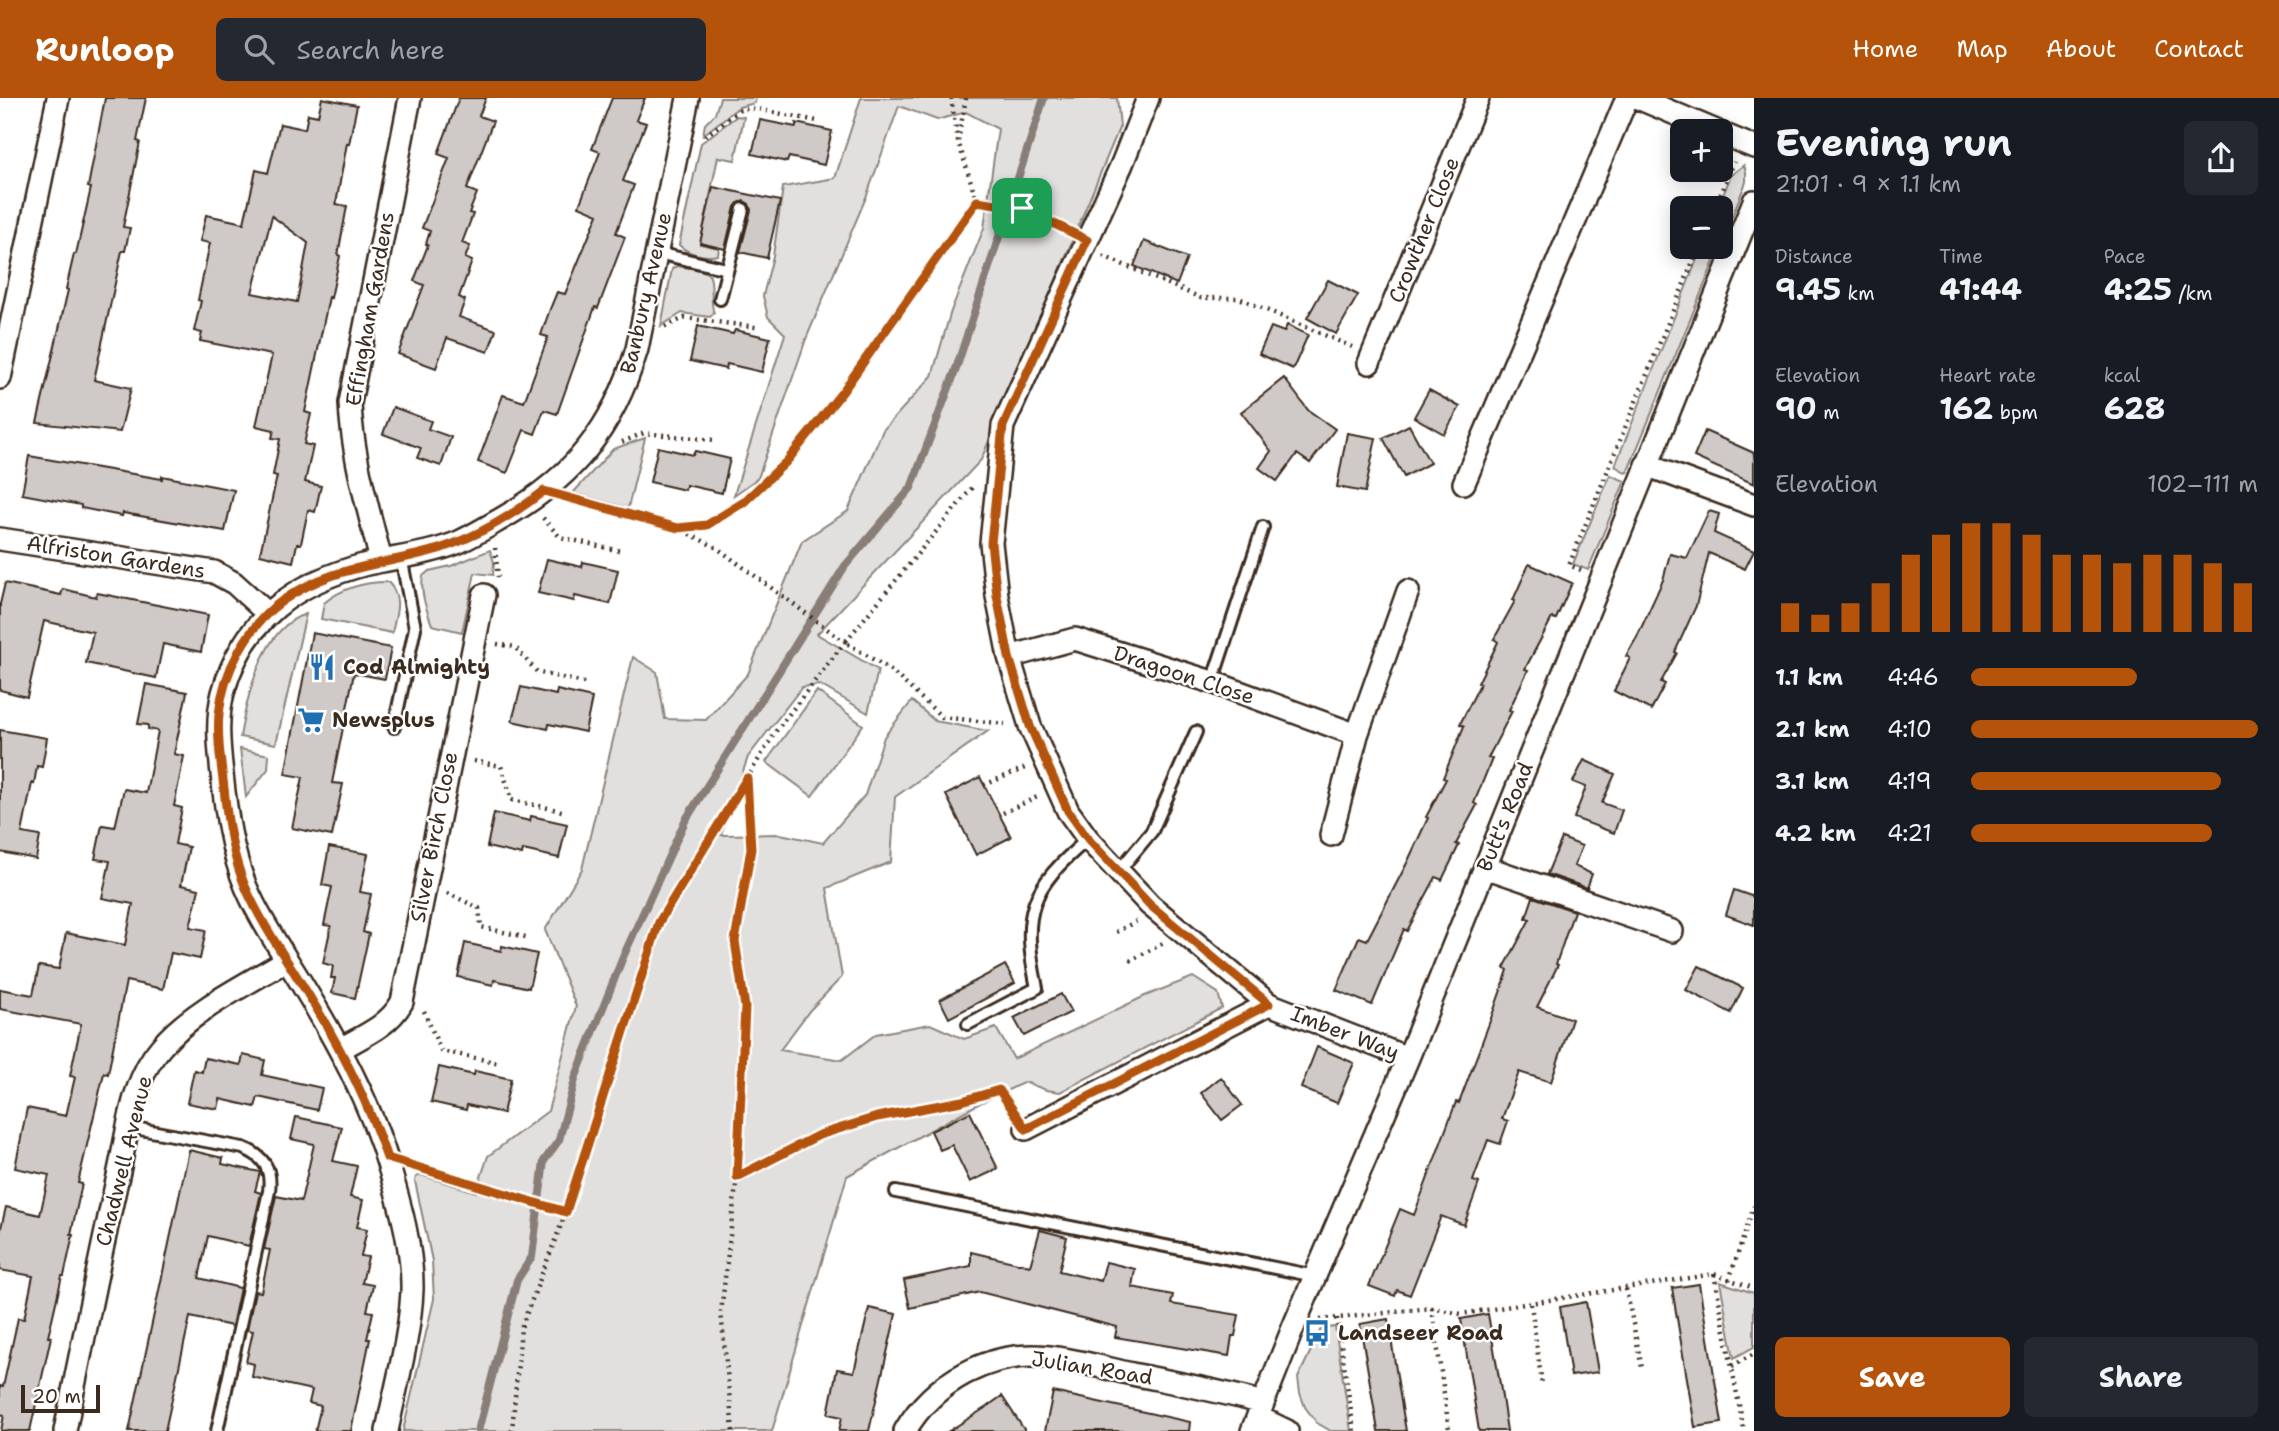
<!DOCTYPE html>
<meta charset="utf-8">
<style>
:root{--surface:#171b24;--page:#242831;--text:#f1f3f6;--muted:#9ea1a6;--accent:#b45309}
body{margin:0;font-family:"Shantell Sans",sans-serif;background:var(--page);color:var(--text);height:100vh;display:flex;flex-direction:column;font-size:26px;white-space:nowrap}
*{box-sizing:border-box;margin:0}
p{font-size:23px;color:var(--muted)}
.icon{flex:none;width:38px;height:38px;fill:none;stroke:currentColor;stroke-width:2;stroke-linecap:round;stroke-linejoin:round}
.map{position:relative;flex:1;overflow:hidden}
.panel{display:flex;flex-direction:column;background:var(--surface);width:525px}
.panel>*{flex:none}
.buttons{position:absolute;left:1670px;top:21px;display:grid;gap:14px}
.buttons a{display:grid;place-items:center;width:63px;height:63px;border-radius:10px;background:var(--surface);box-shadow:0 4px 18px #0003;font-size:35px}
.scale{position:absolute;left:21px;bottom:18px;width:79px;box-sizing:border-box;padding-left:7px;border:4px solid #3b2a1e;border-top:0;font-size:19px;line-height:24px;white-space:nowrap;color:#3b2a1e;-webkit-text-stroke:5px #fff;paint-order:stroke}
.pin{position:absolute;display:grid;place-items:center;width:60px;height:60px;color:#fff;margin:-30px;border-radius:14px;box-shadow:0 4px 10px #0006}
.round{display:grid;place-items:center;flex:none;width:74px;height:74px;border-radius:10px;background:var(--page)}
.overview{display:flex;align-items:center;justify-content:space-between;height:119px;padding:0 21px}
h1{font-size:38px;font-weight:700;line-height:52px}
.stats{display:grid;grid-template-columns:repeat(3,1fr);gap:10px;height:119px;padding:7px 21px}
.stats div{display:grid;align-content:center}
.stats b{font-size:30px;font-weight:700}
.stats small{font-size:19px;font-weight:400}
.stats p{font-size:19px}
.chart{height:196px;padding:14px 21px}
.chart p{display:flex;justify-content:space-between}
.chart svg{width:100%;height:126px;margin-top:7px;stroke:var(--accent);stroke-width:6}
.primary-button{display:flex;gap:14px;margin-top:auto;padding:14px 21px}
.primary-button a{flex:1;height:80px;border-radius:10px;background:var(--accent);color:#fff;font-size:28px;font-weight:700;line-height:80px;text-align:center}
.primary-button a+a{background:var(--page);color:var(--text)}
ul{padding:0 21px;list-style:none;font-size:23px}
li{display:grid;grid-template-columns:112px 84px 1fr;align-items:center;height:52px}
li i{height:18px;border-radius:9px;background:var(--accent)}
header{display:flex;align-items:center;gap:42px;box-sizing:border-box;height:98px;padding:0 35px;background:var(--accent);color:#fff}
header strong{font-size:33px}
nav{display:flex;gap:38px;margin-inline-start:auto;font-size:24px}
.search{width:490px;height:63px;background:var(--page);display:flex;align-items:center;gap:18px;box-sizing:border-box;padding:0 24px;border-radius:10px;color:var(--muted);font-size:26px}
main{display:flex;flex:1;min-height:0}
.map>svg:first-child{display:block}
</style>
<header>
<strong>Runloop</strong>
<div class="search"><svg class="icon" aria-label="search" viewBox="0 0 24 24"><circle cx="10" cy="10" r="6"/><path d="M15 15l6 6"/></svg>Search here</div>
<nav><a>Home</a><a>Map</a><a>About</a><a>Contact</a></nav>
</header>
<main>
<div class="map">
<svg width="1754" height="1333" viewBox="0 0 1754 1333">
<rect width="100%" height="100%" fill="#fff"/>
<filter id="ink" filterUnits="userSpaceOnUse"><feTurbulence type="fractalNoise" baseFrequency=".0143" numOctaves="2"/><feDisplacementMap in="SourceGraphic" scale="14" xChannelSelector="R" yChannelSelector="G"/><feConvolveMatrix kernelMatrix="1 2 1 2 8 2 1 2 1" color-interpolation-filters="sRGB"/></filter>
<g filter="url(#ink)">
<path fill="#e2e0de" stroke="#8e857e" stroke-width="2" d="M720,0H756L755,5L739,9L703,37L705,26L715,16Z
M861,0H1117L1120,28L981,362L817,536L878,572L868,615L820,587L802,589L748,659L721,737L780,736L823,745L865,697L884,639L912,603L935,623L988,633L895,699L891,764L827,790L842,879L810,912L780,952L842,962L876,936L930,926L964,941L996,930L1014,961L1145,898L1193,879L1218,895L1222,910L1060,994L1046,992L1025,984L980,1005L847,1078L772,1333H403L434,1201L432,1163L415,1083L416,1079L421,1077L476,1094L488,1058L548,1013L576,908L545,832L582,771L633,559L657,574L665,621L706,622L748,576L802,443L848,413L883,332L932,278L951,213L984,130L998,31L966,14L937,22L899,8L867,97L806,241L758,380L734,397L785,236L768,219L763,198L773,158L783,89L835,80Z
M737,18L744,19L735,62L718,59L700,146L719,150L718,157C705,160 688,156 679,147L701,45Z
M1744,67L1746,74V84L1720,148V110H1718L1731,77Z
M1702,149H1720L1627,375L1615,368Z
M677,168C686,170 699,170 707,175C715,179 709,205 714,215L710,219L682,215L661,228L672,171Z
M645,340L628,410L573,395L613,351Z
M1610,377L1625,383L1588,472L1573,466Z
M490,452L494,464L493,477L475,475L462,534L432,527C426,510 420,495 423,478L429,473L451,468Z
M388,484C403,499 396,516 392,535L321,521L324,505C343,489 364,484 388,484Z
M306,516L276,646L240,639C247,599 262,529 306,516Z
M817,593L863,627L812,698L766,664Z
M240,651L269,657L268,671L246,699Z
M1720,1184L1754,1195V1249L1734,1260Z
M1335,1229L1351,1333H1331L1317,1325L1305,1309L1300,1295L1298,1280L1321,1231Z"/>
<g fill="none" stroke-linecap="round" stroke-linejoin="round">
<path stroke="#887e77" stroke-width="8" d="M478,1333L517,1182L532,1159L544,1063L559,1042L576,978L623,859L685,723L845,468L911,390L956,271L1044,0"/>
</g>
<path fill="#cfcac7" stroke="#3b2a1e" stroke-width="2" fill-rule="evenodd" d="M105,0H146L137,43L140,44L123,129L130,130L125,153H122L94,282L131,290L120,334L37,325L68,192L66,191L74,156H76L91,90L88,89Z
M322,0L357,7L349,46L347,45L336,106L347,108L338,157L340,158L331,200L329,199L305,314L311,316L304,346L313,348L305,384L321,388L315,414L308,412L301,446H297L293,464L260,456L277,378L273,377L280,341L272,340L274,332L256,328L272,257L200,243L202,235L194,233L201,203L198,202L210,145L200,143L206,117L244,125L256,72L268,75L280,26L305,31L308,16L318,18ZM272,118L308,145L297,204L252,195Z
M459,0H486L479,18L493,23L467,91L477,95L469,115L473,116L462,145L470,148L465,160L472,163L459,199L465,202L459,219L496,232L488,254L447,240L436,270L398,256L424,187L414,183L428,147L426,146L430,133L422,130L449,60L438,56Z
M612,0H645L636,22L646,25L623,83L634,87L616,135L625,139L598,210L595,209L557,316L544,312L535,336L524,332L507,375L478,364L503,297L524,304L548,239L541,237L550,211L557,194L565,196L598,116L579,108L600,54L592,51Z
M760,22L796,29V25L832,33L824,67L789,59L787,64L752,56Z
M713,89L780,103L767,160L740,154L751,112L749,106L744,103L738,105L735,109L725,151L700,145Z
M1144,143L1187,160L1177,186L1134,168Z
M1328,182L1358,197L1336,236L1307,220Z
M1287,227L1308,237L1293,271L1259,256L1271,229L1284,234Z
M698,228L733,236L735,232L770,240L762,274L727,266L726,271L690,263Z
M1284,280L1308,312L1335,331L1310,365L1297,356L1277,383L1259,370L1271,353L1241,314Z
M1429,292L1460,309L1444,336L1414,319Z
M393,309L431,323L428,331L451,339L441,368L417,360L421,350L383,336Z
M1409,327L1430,365L1404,379L1383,340Z
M1705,333L1754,355V386L1694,359Z
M1347,335L1376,340L1365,394L1337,389Z
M658,349L693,357L695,353L730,361L722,395L686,387L685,392L650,384Z
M29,358L162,381V378L234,392L225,433L123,415L122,418L81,410V407L22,396Z
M1709,413L1719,416L1714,435L1754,453L1745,471L1709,455L1696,508L1675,554L1677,555L1661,584L1665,586L1651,612L1614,593L1630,560L1626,558L1637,539L1663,482L1670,456L1687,460Z
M547,461L582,469L583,464L618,472L610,506L575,498L574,503L538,495Z
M1529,466L1572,485L1556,521L1552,520L1525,571L1528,572L1509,612L1512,613L1488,660L1492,661L1474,705L1477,707L1456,746L1459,747L1442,782L1436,779L1407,833L1404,831L1372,907L1336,892L1359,839L1367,842L1407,765L1428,720L1426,719L1446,681L1443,680L1464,628L1460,626L1480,586L1478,585L1498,544L1494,541L1515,503L1513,502Z
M5,485L61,497L63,491L96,499L97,495L208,517L201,554L163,546L156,580L86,565L93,534L44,523L27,599L0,592V506Z
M312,535L391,550L385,581L354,575L332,685L343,686L332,738L292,730L303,679L285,676Z
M146,586L187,594L174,656L184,658L174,708L182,710L175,746L189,749L181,787L199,791L190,829L206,832L200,861L171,855L163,891L126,883L108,976L104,975L78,1085L82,1086L71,1136L73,1137L64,1178H62L48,1239H51L30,1333H1L4,1317L0,1316V1288L3,1289L18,1220L24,1221L33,1178L0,1172V1134L6,1109L40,1117L49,1077L15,1070L27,1010L66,1018L75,979L70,978L81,926L0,911V891L33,897L39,868L59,871L66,835L125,847L133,806L102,800L110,763L95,761L102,727L115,729L124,691L146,695L158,633L148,631V627L138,626Z
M521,589L556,597L557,592L592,600L585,634L549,626L548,631L512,623Z
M0,632L47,640L42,669L37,668L34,686L32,685L22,735L40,738L36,761L0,754Z
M1584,662L1615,676L1602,705L1622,712L1614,735L1574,720L1586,689L1573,684Z
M980,679L1011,739L976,757L946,697Z
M494,715L530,723L531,718L567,726L559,760L523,752L522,757L487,749Z
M1562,740L1582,748L1574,768L1592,776L1587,790L1547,776Z
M329,749L368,756L360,794L371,796L363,834L369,836L355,900L332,895L335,880H331L333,868L323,865L331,828L324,827L332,789L322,787Z
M1734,792L1754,799V827L1726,817Z
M1533,799L1574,813L1556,866L1558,867L1537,909L1572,921L1551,984L1519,974L1502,1021L1508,1023L1500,1046L1488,1042L1473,1083L1479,1085L1464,1127L1441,1118L1410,1197L1397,1192L1395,1198L1369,1188L1400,1111L1414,1117L1456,1004L1459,1005L1490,923L1508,872L1504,870L1530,821L1526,820Z
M465,845L501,853L502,848L537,856L529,890L494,882L493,887L458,879Z
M1005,867L1015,885L949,920L940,902Z
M1699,868L1743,890L1731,915L1686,892Z
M1061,896L1071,914L1024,938L1014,920Z
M1317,949L1354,965L1337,1005L1301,990Z
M243,957L265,962L262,977L322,990L317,1012L258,999L255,1009L220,1001L218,1011L187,1005L194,972L202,974L205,960L241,967Z
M439,969L474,977L475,973L511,981L503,1015L467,1007L466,1012L431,1004Z
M1221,979L1242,1007L1222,1022L1201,995Z
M970,1014L998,1071L970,1084L952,1047L940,1052L931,1033Z
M296,1019L342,1029L333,1063L357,1068L350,1099L363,1102L357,1129L367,1131L361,1158L368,1159L362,1185L373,1187L367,1213L373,1214L367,1241H370L351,1333H315L321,1308L309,1305L312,1292L252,1279L254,1266L246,1264L253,1233L247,1232L255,1193L261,1194L270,1152L264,1151L276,1098L301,1103L314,1046L291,1041Z
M189,1052L223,1060L222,1066L260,1074L255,1093L261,1095L249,1148L208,1138L199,1180L240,1190L232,1228L190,1219L165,1333H129Z
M1040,1132L1067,1139L1059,1173L1101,1183L1106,1164L1135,1171L1132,1189L1173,1197L1171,1206L1239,1217L1235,1238H1232L1229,1258L1115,1239L1117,1229L980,1194L910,1210L904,1182L971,1168V1154L1030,1168Z
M1699,1186L1722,1325L1695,1329L1672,1190Z
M1586,1204L1598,1274L1571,1278L1560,1209Z
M869,1210L896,1216L869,1333H839L842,1319L828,1316L837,1271L854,1274Z
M1488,1216L1500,1286L1507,1333H1479L1461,1221Z
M1388,1221L1399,1291L1406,1333H1378L1360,1226Z
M1053,1294L1190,1324L1189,1333H1045Z
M1002,1298L1025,1333H949L985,1310Z"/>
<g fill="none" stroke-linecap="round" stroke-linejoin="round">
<defs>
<path id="service" d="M657,155L727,171
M720,201L743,111
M1212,584L1263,429
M394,629L415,530L401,459
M1118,774L1152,733L1196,634
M968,926L1037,890C1021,815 1029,791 1088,741
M129,1029L243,1050C264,1058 272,1071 269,1093L217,1333
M896,1094L1315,1178"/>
<path id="minor" d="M1148,0L1122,66L1003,328L991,445L997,498L1009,559L1030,628L1068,713L1088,741L1150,807L1269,906L1408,960
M1638,0L1716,33
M1720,35L1754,49
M1369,265L1478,0
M0,280L58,0
M1646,367L1754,407
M1464,385L1627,0
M0,441L214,474L234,485L267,515
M381,463C369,412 352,358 350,305L410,0
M1009,559L1075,541L1212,584L1357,637
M1331,737L1357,637L1408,493
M1485,769L1672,833
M340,951C363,938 389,928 402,904L484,497
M1026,1031L1269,906
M1258,1319L1287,1333
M65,1333C82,1248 99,1163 118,1078C128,1035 131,983 161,949C191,913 247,886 287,862
M387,1333C396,1287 410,1239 412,1192C413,1153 401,1110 390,1072C371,1005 336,942 300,883C281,852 260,822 246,789C231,753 226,713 222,676C219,649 216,621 223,595C243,521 296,484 367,466C398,459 430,456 459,444C474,437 487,429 501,421C573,380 613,331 637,251L688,0
M905,1333C933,1284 991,1252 1049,1259C1077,1262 1105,1270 1132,1276C1176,1285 1220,1293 1263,1305
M1252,1333L1295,1225L1408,960L1754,103"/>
</defs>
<use href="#service" stroke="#3b2a1e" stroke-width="16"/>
<use href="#minor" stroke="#3b2a1e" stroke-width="26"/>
<path stroke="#3b2a1e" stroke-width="4.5" stroke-dasharray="2 5" stroke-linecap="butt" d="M951,0L957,37
M966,0L958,43L977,103
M705,38L740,12L752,10L817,23
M977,103L1022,109L1067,132
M1715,110L1734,64
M1103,158L1201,200H1239L1352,249
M665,229L684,220L756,229
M622,344L644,335L714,342
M972,390L845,544L889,571L942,619L1005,626
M543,420L560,439L620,453
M679,430L707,427L744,404L787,363L843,293L977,103
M495,450L498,479
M1581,472L1569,467L1699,149
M497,546L515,549L537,574L588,586
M474,663L501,668L512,702L566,714
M984,687L1025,670
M1003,715L1037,699
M447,795L479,810L481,829L530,840
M1116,834L1137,823
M1130,863L1163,845
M424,913L441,953L500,965
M411,1067L566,1114
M738,1079L819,1037L877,1019L962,1003L999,992L1014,1013
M1714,1176L1744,1333
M1729,1182L1754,1108
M1626,1191L1642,1270
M1531,1206L1542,1287
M1432,1210L1449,1331
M1337,1220L1354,1333
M1320,1222L1432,1210L1461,1216L1714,1176L1754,1190
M1732,1268L1754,1256
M512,1333L521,1230L566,1114L659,824L776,633L845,544L717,450L678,430L569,400
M733,1333L721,1214L737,1079L745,909L735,843L751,751L747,680"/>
<use href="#service" stroke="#fff" stroke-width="10"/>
<use href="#minor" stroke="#fff" stroke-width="21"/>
</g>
</g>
<g fill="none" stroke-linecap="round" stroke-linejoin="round" filter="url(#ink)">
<defs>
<path id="route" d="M977,103L1022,110L1087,142L1003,328L991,445L997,498L1009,559L1030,628L1068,713L1088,741L1150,807L1269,906L1026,1031L999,992L962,1003L877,1019L819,1037L737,1079L745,909L735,843L751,751L747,680L659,824L566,1114L387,1060C367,1001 339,946 306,893C285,859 261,825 245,788C232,757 227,722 224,690C221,665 217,640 219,616C223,574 248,527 282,503C334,466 385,468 442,450C478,438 514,416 544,393L678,430L707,427L744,404L787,363L843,293Z"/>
</defs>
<use href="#route" stroke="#fff" stroke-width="14"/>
<use href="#route" stroke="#b45309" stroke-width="9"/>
</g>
<defs>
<symbol id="restaurant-bare" viewBox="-9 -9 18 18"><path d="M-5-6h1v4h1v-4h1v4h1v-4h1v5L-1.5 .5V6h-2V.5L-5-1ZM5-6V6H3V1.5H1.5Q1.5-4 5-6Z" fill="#1f6fb2" stroke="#fff" stroke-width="2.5" paint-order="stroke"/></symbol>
<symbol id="supermarket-bare" viewBox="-9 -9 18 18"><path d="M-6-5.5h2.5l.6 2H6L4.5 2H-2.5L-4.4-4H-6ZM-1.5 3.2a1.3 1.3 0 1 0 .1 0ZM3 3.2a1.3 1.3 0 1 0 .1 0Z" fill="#1f6fb2" stroke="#fff" stroke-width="2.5" paint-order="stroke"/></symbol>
<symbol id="bus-bare" viewBox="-9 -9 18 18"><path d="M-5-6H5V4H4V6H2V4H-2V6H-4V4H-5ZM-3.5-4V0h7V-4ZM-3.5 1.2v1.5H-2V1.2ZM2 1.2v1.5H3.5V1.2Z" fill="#1f6fb2" stroke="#fff" stroke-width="2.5" paint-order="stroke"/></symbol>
</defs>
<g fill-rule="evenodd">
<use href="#restaurant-bare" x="303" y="550" width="38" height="38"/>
<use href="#supermarket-bare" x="292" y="603" width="38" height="38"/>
<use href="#bus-bare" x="1298" y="1216" width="38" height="38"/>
</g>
<g text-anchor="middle" stroke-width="5" stroke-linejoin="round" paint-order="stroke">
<g font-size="21" fill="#3b2a1e" stroke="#fff">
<text transform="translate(1424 132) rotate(-68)" y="7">Crowther Close</text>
<text transform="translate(646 195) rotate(-77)" y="7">Banbury Avenue</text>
<text transform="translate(370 211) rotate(-80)" y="7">Effingham Gardens</text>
<text transform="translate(116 459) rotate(9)" y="7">Alfriston Gardens</text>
<text transform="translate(1184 577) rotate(18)" y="7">Dragoon Close</text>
<text transform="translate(1505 719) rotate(-68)" y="7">Butt's Road</text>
<text transform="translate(434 739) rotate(-79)" y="7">Silver Birch Close</text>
<text transform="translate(1345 935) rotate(21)" y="7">Imber Way</text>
<text transform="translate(124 1063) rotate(-76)" y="7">Chadwell Avenue</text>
<text transform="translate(1092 1270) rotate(9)" y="7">Julian Road</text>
</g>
<g font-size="21" font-weight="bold" fill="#3b2a1e" stroke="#fff" text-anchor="start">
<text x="343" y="576">Cod Almighty</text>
<text x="332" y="629">Newsplus</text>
<text x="1338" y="1242">Landseer Road</text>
</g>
</g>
</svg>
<div class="buttons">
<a>+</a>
<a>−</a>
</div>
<div class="scale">20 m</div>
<div class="pin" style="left:1022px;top:110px;background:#1e9e55"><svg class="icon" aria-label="arrive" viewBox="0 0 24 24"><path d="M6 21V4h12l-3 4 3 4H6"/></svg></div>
</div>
<section class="panel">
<div class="overview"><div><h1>Evening run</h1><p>21:01 · 9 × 1.1 km</p></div><a class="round"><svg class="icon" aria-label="share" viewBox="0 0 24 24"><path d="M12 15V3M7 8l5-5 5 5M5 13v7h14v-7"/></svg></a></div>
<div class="stats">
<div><p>Distance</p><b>9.45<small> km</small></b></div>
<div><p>Time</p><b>41:44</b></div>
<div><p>Pace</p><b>4:25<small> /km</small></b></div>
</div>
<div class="stats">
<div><p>Elevation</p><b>90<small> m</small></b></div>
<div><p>Heart rate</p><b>162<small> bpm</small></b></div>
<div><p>kcal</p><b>628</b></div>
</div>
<div class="chart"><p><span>Elevation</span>102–111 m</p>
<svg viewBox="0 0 160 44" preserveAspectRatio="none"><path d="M5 44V34M15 44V38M25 44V34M35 44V27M45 44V17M55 44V10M65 44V6M75 44V6M85 44V10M95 44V17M105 44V17M115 44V20M125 44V17M135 44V17M145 44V20M155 44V27"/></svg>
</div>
<ul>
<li><b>1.1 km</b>4:46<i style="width:58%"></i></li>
<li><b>2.1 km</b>4:10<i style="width:100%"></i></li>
<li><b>3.1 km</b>4:19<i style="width:87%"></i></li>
<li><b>4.2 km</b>4:21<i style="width:84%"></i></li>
</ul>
<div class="primary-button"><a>Save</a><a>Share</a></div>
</section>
</main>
